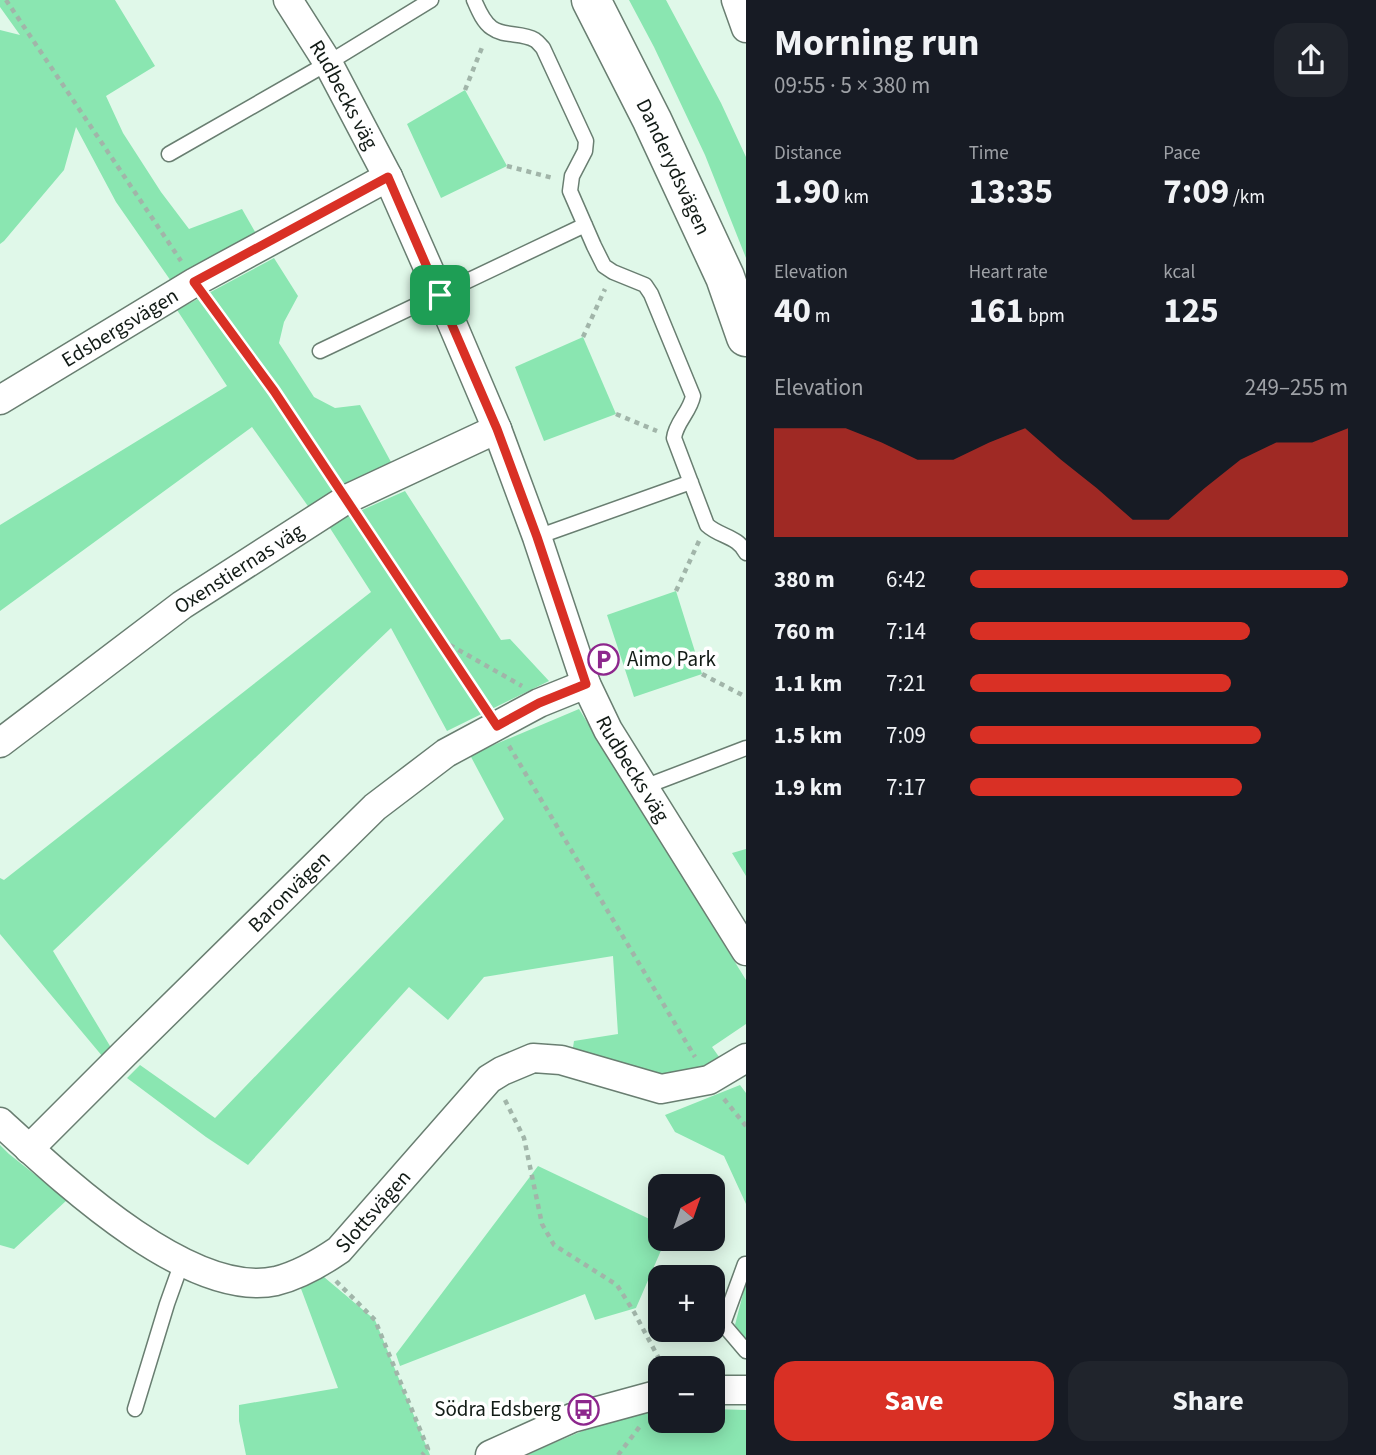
<!DOCTYPE html>
<meta charset="utf-8">
<style>
:root{--surface:#171b24;--page:#20242c;--text:#f1f3f6;--muted:#9ea1a6;--accent:#d93025}
body{margin:0;font-family:"Source Sans 3",sans-serif;background:var(--page);color:var(--text);height:100vh;display:flex;flex-direction:column;font-size:26px;white-space:nowrap}
*{box-sizing:border-box;margin:0}
p{font-size:23px;color:var(--muted)}
.icon{flex:none;width:38px;height:38px;fill:none;stroke:currentColor;stroke-width:2;stroke-linecap:round;stroke-linejoin:round}
.map{position:relative;flex:1;overflow:hidden}
.panel{display:flex;flex-direction:column;background:var(--surface);width:630px}
.panel>*{flex:none}
.needle{width:46px;rotate:40deg}
.tools{position:absolute;left:648px;top:1174px;display:grid;gap:14px}
.tools a{display:grid;place-items:center;width:77px;height:77px;border-radius:14px;background:var(--surface);box-shadow:0 4px 18px #0003;font-size:35px}
.pin{position:absolute;display:grid;place-items:center;width:60px;height:60px;color:#fff;margin:-30px;border-radius:14px;box-shadow:0 4px 10px #0006}
.round{display:grid;place-items:center;flex:none;width:74px;height:74px;border-radius:21px;background:var(--page)}
.overview{display:flex;align-items:center;justify-content:space-between;height:119px;padding:0 28px}
h1{font-size:38px;font-weight:700;line-height:52px}
.metrics{display:grid;grid-template-columns:repeat(3,1fr);gap:10px;height:119px;padding:7px 28px}
.metrics div{display:grid;align-content:center}
.metrics b{font-size:35px;font-weight:700}
.metrics small{font-size:19px;font-weight:400}
.metrics p{font-size:19px}
.chart{height:196px;padding:14px 28px}
.chart p{display:flex;justify-content:space-between}
.chart svg{width:100%;height:126px;margin-top:7px;fill:var(--accent);opacity:.7}
.cta{display:flex;gap:14px;margin-top:auto;padding:14px 28px}
.cta a{flex:1;height:80px;border-radius:21px;background:var(--accent);color:#fff;font-size:28px;font-weight:700;line-height:80px;text-align:center}
.cta a+a{background:var(--page);color:var(--text)}
ul{padding:0 28px;list-style:none;font-size:23px}
li{display:grid;grid-template-columns:112px 84px 1fr;align-items:center;height:52px}
li i{height:18px;border-radius:9px;background:var(--accent)}
main{display:flex;flex:1;min-height:0}
.map>svg:first-child{display:block}
</style>
<main>
<div class="map">
<svg width="746" height="1455" viewBox="0 0 746 1455">
<rect width="100%" height="100%" fill="#e0f8e9"/>
<path fill="#8ae6b1" d="M0,0H115L155,66L106,96L123,133L161,192L189,229L242,209L258,237L173,284L116,202L76,127L64,170L4,241L0,244V30L20,35L0,7Z
M629,0H666L721,103L746,157V258L705,155L654,47Z
M465,90L507,166L441,198L407,124Z
M274,258L298,296L284,322L279,343L314,397L335,408L360,405L391,462L310,509L252,427L0,611V525L227,386L177,310Z
M583,337L616,414L544,441L515,367Z
M405,491L501,640L510,639L549,681L447,731L391,628L53,951L113,1051L103,1057L0,934V878L4,880L371,592L328,525Z
M676,591L702,674L634,697L607,615Z
M579,709L746,980V1024L712,1047L722,1061L662,1084L572,1054L574,1041L618,1034L613,956L484,977L448,1020L409,987L248,1165L206,1137L127,1078L140,1065L215,1118L504,819L470,755Z
M746,849V876L732,853Z
M740,1085L746,1093V1204L724,1156L675,1132L665,1115Z
M0,1145L9,1154L67,1200L14,1249L0,1245Z
M538,1166L660,1224V1239H666L636,1308L595,1320L585,1294L400,1366L396,1354Z
M324,1277L375,1320L430,1455H246L239,1421V1405L338,1388L300,1286Z
M746,1282V1341L735,1325Z
M712,1409L746,1410V1455H527C570,1436 612,1416 660,1411V1421H712Z"/>
<g fill="none" stroke-linecap="round" stroke-linejoin="round">
<defs>
<path id="service" d="M474,0C478,9 483,22 492,28C504,37 522,32 535,40C538,42 540,45 543,48L586,141L585,151L572,176L570,191L594,246L604,266L613,272L645,285L651,294L693,396C690,412 676,422 674,438L707,525C720,537 738,536 746,553
M169,154L328,63L431,0
M320,351L585,225
M537,537L691,482
M644,787L746,748
M745,1264L723,1324L746,1351
M135,1409L167,1304L182,1262"/>
<g id="minor">
<path id="s1" d="M288,0L328,63L388,177L440,295L497,429L537,537L586,684L608,730L746,951"/>
<path d="M736,0L746,28"/>
<path id="s2" d="M0,400L195,282L388,177"/>
<path id="s3" d="M0,743L182,605L347,499L497,429"/>
<path id="s4" d="M0,1122C60,1177 189,1300 276,1281C300,1275 320,1263 339,1250L489,1079L502,1071L533,1058L561,1060L661,1089L709,1080L746,1058"/>
<path id="s5" d="M29,1149L124,1054L375,807L446,753L539,703L586,684"/>
<path d="M712,1390H746"/>
<path d="M490,1455L572,1418L660,1394"/>
</g>
<g id="secondary">
<path id="s6" d="M591,0L652,120L725,277L746,337"/>
</g>
</defs>
<use href="#service" stroke="#697e71" stroke-width="17"/>
<use href="#minor" stroke="#697e71" stroke-width="31"/>
<use href="#secondary" stroke="#697e71" stroke-width="41"/>
<path stroke="#a1b5a9" stroke-width="4.5" stroke-dasharray="5 5" stroke-linecap="butt" d="M6,0L181,261
M465,90L483,45
M507,166L553,178
M210,302L274,391L333,479
M583,337L605,289
M616,414L657,431
M362,521L484,706
M676,591L699,541
M441,640L522,686
M702,674L746,697
M509,746L695,1057
M724,1099L746,1126
M505,1100L524,1138L542,1224L554,1245L617,1285L634,1312L664,1368
M336,1281L375,1320L428,1449L422,1455
M618,1455L641,1425"/>
<use href="#service" stroke="#fff" stroke-width="14"/>
<use href="#minor" stroke="#fff" stroke-width="28"/>
<use href="#secondary" stroke="#fff" stroke-width="38"/>
</g>
<g fill="none" stroke-linecap="round" stroke-linejoin="round">
<defs>
<path id="route" d="M388,177L497,429L537,537L586,684L539,703L497,726L274,391L194,282Z"/>
</defs>
<use href="#route" stroke="#fff" stroke-width="14"/>
<use href="#route" stroke="#d93025" stroke-width="9"/>
</g>
<defs>
<symbol id="parking-ring" viewBox="-11 -11 22 22"><circle r="9.5" fill="#fff" stroke="#8d278d" stroke-width="1.5"/><path d="M-3.5-5.5H1a3.5 3.5 0 0 1 0 7H-1V5.5H-3.5ZM-1-3.4V-.6H.8a1.4 1.4 0 0 0 0-2.8Z" fill="#8d278d"/></symbol>
<symbol id="bus-ring" viewBox="-11 -11 22 22"><circle r="9.5" fill="#fff" stroke="#8d278d" stroke-width="1.5"/><path d="M-5-6H5V4H4V6H2V4H-2V6H-4V4H-5ZM-3.5-4V0h7V-4ZM-3.5 1.2v1.5H-2V1.2ZM2 1.2v1.5H3.5V1.2Z" fill="#8d278d"/></symbol>
</defs>
<g fill-rule="evenodd">
<use href="#parking-ring" x="586" y="642" width="35" height="35"/>
<use href="#bus-ring" x="566" y="1392" width="35" height="35"/>
</g>
<g text-anchor="middle" stroke-width="7" stroke-linejoin="round" paint-order="stroke">
<g font-size="21" fill="#121b16" stroke="#fff">
<text dy="7" stroke="none"><textPath href="#s1" startOffset="110">Rudbecks väg</textPath></text>
<text dy="7" stroke="none"><textPath href="#s6" startOffset="186">Danderydsvägen</textPath></text>
<text dy="7" stroke="none"><textPath href="#s2" startOffset="140">Edsbergsvägen</textPath></text>
<text dy="7" stroke="none"><textPath href="#s3" startOffset="296">Oxenstiernas väg</textPath></text>
<text dy="7" stroke="none"><textPath href="#s1" startOffset="845">Rudbecks väg</textPath></text>
<text dy="7" stroke="none"><textPath href="#s5" startOffset="366">Baronvägen</textPath></text>
<text dy="7" stroke="none"><textPath href="#s4" startOffset="450">Slottsvägen</textPath></text>
</g>
<g font-size="21" fill="#121b16" stroke="#fff" text-anchor="start">
<text x="627" y="666">Aimo Park</text>
<text x="561" y="1416" text-anchor="end">Södra Edsberg</text>
</g>
</g>
</svg>
<div class="tools">
<a><svg class="needle" viewBox="-14 -14 28 28"><path d="M0-13l5 13h-10z" fill="#e53935"/><path d="M0 13l5-13h-10z" fill="#9ea1a6"/></svg></a>
<a>+</a>
<a>−</a>
</div>
<div class="pin" style="left:440px;top:295px;background:#1e9e55"><svg class="icon" aria-label="arrive" viewBox="0 0 24 24"><path d="M6 21V4h12l-3 4 3 4H6"/></svg></div>
</div>
<section class="panel">
<div class="overview"><div><h1>Morning run</h1><p>09:55 · 5 × 380 m</p></div><a class="round"><svg class="icon" aria-label="share" viewBox="0 0 24 24"><path d="M12 15V3M7 8l5-5 5 5M5 13v7h14v-7"/></svg></a></div>
<div class="metrics">
<div><p>Distance</p><b>1.90<small> km</small></b></div>
<div><p>Time</p><b>13:35</b></div>
<div><p>Pace</p><b>7:09<small> /km</small></b></div>
</div>
<div class="metrics">
<div><p>Elevation</p><b>40<small> m</small></b></div>
<div><p>Heart rate</p><b>161<small> bpm</small></b></div>
<div><p>kcal</p><b>125</b></div>
</div>
<div class="chart"><p><span>Elevation</span>249–255 m</p>
<svg viewBox="0 0 160 44" preserveAspectRatio="none"><path d="M0 44V6L10 6L20 6L30 11L40 17L50 17L60 11L70 6L80 17L90 27L100 38L110 38L120 27L130 17L140 11L150 11L160 6V44z"/></svg>
</div>
<ul>
<li><b>380 m</b>6:42<i style="width:100%"></i></li>
<li><b>760 m</b>7:14<i style="width:74%"></i></li>
<li><b>1.1 km</b>7:21<i style="width:69%"></i></li>
<li><b>1.5 km</b>7:09<i style="width:77%"></i></li>
<li><b>1.9 km</b>7:17<i style="width:72%"></i></li>
</ul>
<div class="cta"><a>Save</a><a>Share</a></div>
</section>
</main>
